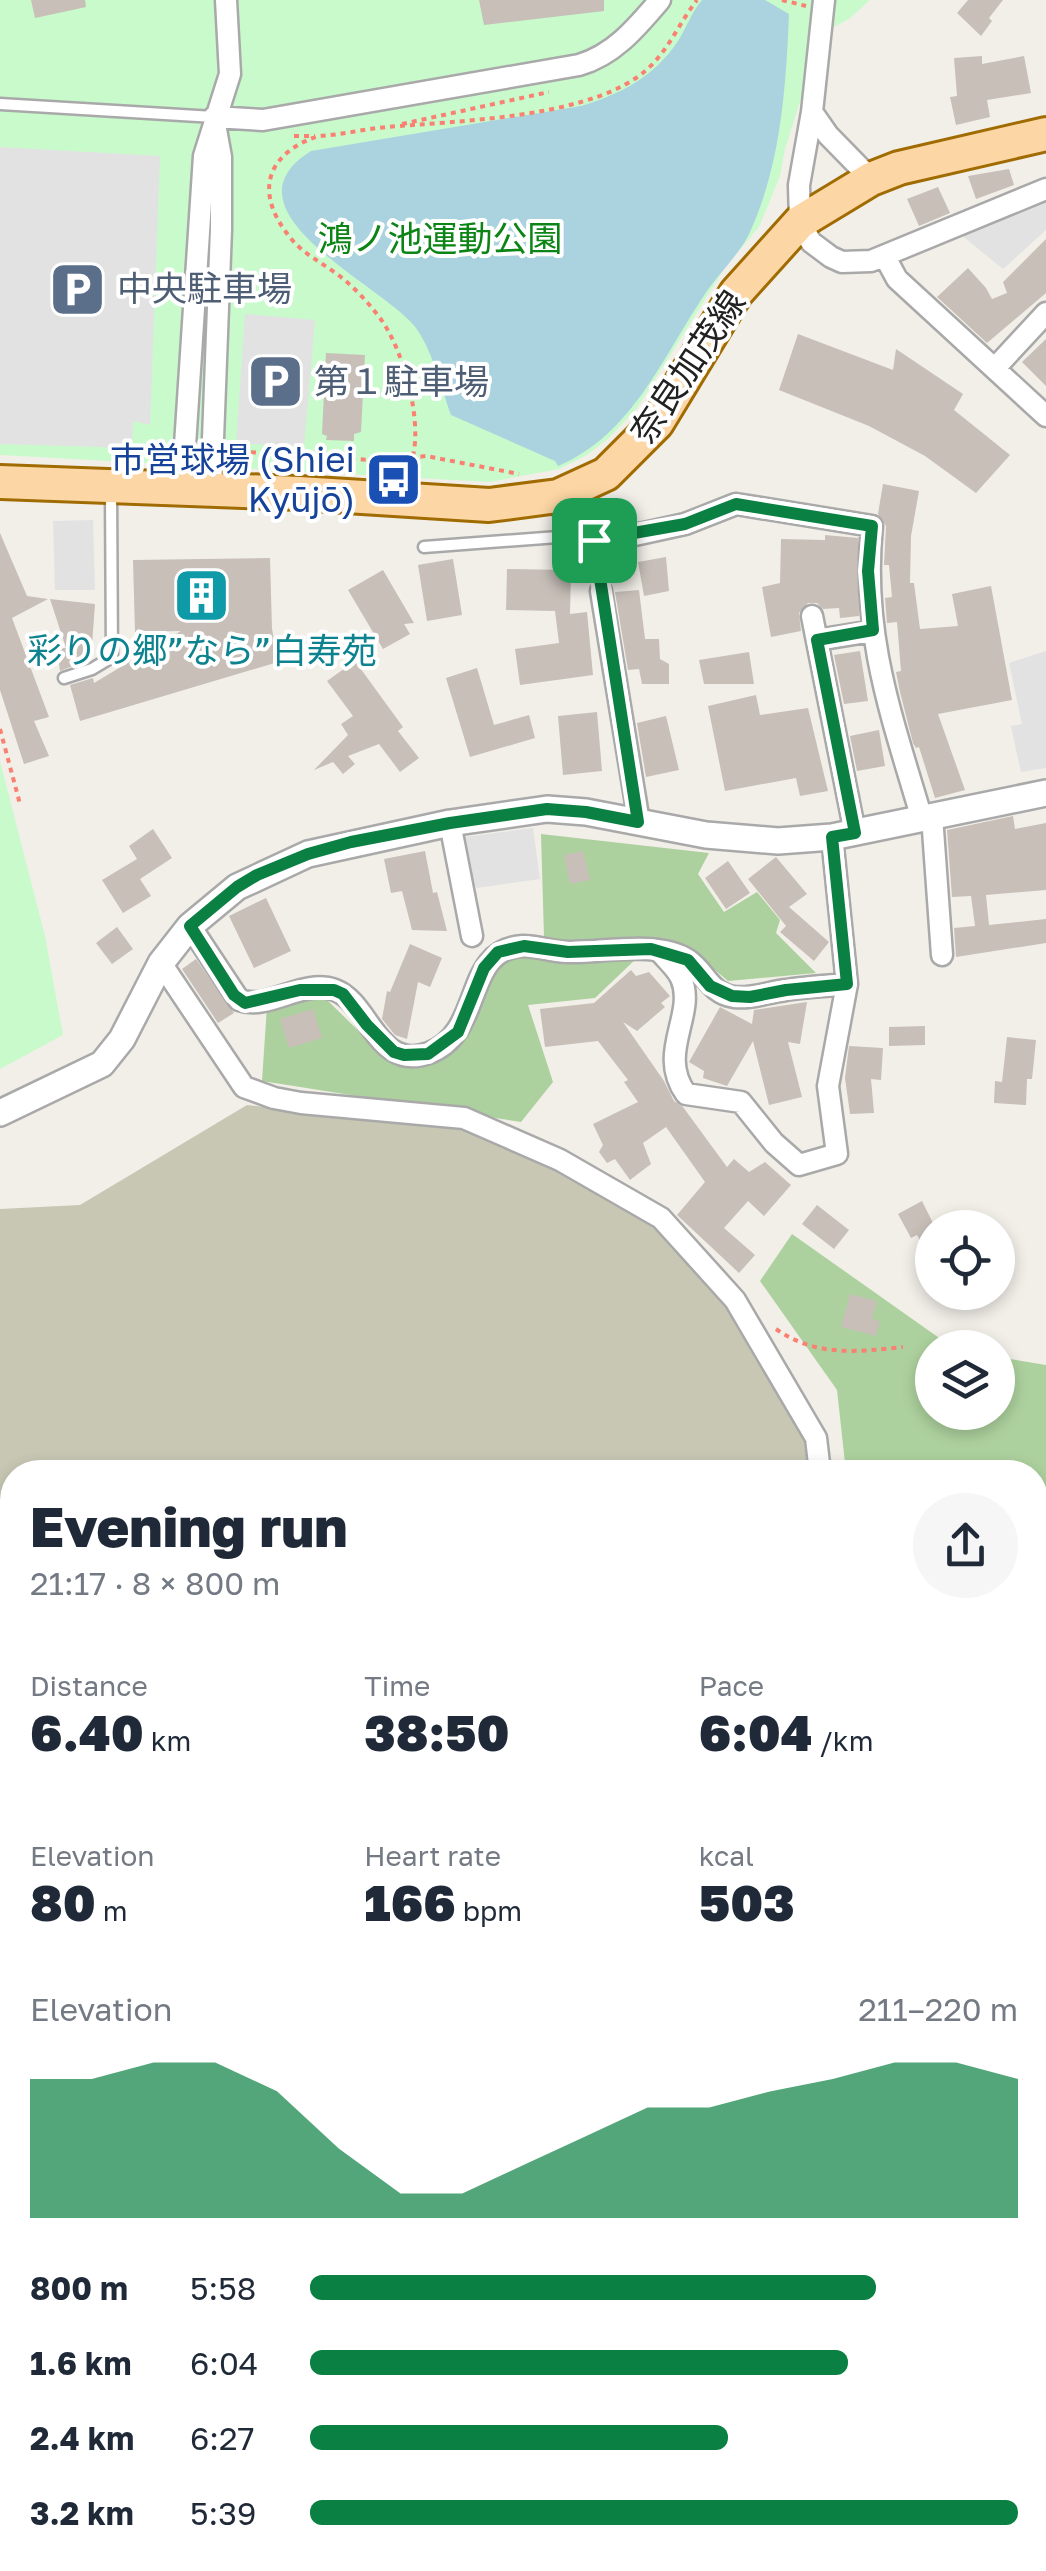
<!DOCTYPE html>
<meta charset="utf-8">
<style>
:root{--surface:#fff;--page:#f6f6f7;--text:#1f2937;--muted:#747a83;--accent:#0b8043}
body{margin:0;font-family:"Golos Text","Noto Sans JP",sans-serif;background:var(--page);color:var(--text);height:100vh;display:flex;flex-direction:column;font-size:38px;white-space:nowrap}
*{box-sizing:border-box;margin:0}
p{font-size:32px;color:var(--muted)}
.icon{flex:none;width:55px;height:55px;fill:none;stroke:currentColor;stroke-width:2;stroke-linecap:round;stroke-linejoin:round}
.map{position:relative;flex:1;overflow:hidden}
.drawer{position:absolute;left:0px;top:1460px;width:1048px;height:1112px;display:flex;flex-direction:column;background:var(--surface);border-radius:40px 40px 0 0;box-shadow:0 5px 15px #0003}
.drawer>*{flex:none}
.fabs{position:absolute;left:915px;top:1210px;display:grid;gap:20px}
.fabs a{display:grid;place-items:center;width:100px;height:100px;border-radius:50%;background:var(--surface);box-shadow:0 5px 15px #0003;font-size:50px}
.pin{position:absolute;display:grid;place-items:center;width:85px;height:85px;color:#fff;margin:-42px;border-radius:20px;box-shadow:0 5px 15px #0006}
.round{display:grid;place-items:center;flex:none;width:105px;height:105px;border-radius:52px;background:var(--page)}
.summary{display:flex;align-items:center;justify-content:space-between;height:170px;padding:0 30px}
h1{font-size:55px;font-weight:800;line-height:75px}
.figures{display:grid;grid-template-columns:repeat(3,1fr);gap:15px;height:170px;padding:10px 30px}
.figures div{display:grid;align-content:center}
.figures b{font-size:50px;font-weight:800}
.figures small{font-size:28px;font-weight:400}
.figures p{font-size:28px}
.chart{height:280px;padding:20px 30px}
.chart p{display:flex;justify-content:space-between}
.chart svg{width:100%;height:180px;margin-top:10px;fill:var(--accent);opacity:.7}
ul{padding:0 30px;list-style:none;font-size:32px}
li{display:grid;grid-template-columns:160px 120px 1fr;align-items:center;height:75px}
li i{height:25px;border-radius:12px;background:var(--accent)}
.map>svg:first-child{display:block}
</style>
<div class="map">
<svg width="1046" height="2571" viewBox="0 0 1046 2571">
<rect width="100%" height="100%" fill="#f2efe9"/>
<path fill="#c7c7b4" d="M247,1105L490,1133L600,1190L673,1241L727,1307L806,1443L810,1472H12V2525L0,2505V1209L80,1205Z
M34,2560H343L326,2571H41Z"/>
<path fill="#cdebb0" d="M601,2560H710L709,2571H604Z"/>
<path fill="#add19e" d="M541,834L709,853L698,874L724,912L757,892L780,920L776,933L816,973L728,981L697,955L652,939L573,945L544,937Z
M505,956H639L595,998L528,1005L553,1082L521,1122L262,1081L267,1006L325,998L377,1049L439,1057L481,1009L496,965Z
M792,1234L952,1347L932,1348V1412H998V1357L1046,1365V2571L708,2570L710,2560H1035V1472H846L837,1390L760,1281Z"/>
<path fill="#c8facc" d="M0,0H870L849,19L814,37L807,79L785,149L780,176L759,227L726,266L637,408L609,438L587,455L559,469L490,482L0,455Z
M0,761L45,936L63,1035L0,1069Z"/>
<path fill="#e2e2e2" d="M0,147L160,156L150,425L133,421L132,448L0,444Z
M1040,199L1046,202V230L1003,269L960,234Z
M245,314L315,320L304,447L236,443Z
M93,520L95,590H55L53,521Z
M1046,651V768L1021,772L1011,726L1022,724L1009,663Z
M533,828L540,879L477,888L471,882L465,837Z"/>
<path fill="#aad3df" d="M702,0H765L789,14C786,87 781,164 750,232C740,254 718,274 705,294C662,358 632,435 558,466L555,461L451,415C441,387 433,352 416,328C385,286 215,211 311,151L581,106C621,94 654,77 678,41C687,27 691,13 702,0Z"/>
<path fill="#c7bfb8" d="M31,0H85L86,7L35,18Z
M479,0H604V11L484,25Z
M968,0H1003L989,18L992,21L981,36L957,13Z
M982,56V64L1024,56L1031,93L987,100L990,117L956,125L950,97L957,96L954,58Z
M1009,169L1014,185L976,199L968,176Z
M938,187L950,213L919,226L907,199Z
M1046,239V293L987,343L937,297L968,268L986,288L992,299L1007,293L1003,282Z
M798,334L893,370L896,349L963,394L954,410L1010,455L976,493L925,456L869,426L779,390Z
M1046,339V386L1022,362Z
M326,353L365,355L361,432L354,434V441L326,440L327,436L322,434Z
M883,484L919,491L911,536L910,583H914L920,629L958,626L952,594L991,586L1012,700L938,714L965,790L935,798L919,747L916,748L913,743L900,692L896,672L901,671L897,622L887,623L885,598L892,597L889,565H884L886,526L878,514Z
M0,533L27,596L48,599L12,618L49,717L34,721L49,756L24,764L0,690Z
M825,535L858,538L859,616L840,618L839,608L823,609L817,603H808L799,613L801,631L771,637L762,587L780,583L781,539L825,540Z
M666,557L669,591L644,596L638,562Z
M270,558L272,629L278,662L80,721L70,685L93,678L94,683L181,631L135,632L133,560Z
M453,559L462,615L427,621L418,565Z
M507,569L571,570L570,614L587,612L593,675L520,685L515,649L559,643L555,611L506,610Z
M383,570L414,623L404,624L410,634L383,649L348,590Z
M639,590L645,639H659L660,659L669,664V684H642L639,669L628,670L615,592Z
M50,599L95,604L91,659L60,671L57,648H66Z
M860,651L868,701L844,704L834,655Z
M749,652L754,684H704L699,660Z
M355,661L403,727L398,731L419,758L400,772L379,744L348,756L355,764L343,774L333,762L314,770L348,735L341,724L353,716L327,681Z
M477,668L494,725L529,715L535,738L470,757L446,678Z
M756,695L760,715L808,708L828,791L800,796L796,778L725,791L708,706Z
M597,712L602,771L563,775L558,716Z
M666,716L679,770L646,777L637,723Z
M879,730L885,766L857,771L850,736Z
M1013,816L1015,829L1046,823V890L986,895L989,925L1046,919V943L956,957L954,928L975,926L971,896L952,897L947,830Z
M153,829L172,858L140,879L151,896L123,913L102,880L137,859L129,846Z
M425,851L433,893L437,892L447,931L412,930L402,891L391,893L384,859Z
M583,851L590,880L570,884L564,855Z
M776,857L807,894L789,907L829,942L814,961L780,932L786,926L748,879Z
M728,861L750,893L726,909L705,878Z
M266,898L291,951L254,968L229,916Z
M117,927L133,949L112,964L96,943Z
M410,944L442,958L430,987L418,982L407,1039L395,1035L382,1019L387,991L390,992Z
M196,959L234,1013L218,1023L182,969Z
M631,970L636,976L649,972L670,996L661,1003L665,1007L637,1031L623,1022L664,1081L674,1101L683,1107L727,1167L734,1159L749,1172L765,1162L791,1185L764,1216L748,1201L724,1228L755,1255L739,1273L677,1215L705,1182L666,1127L643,1143L651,1164L630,1180L615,1159L607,1163L599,1152L603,1145L593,1124L638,1102L624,1082L628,1080L598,1041L545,1047L540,1009L594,1003Z
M807,1002L800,1044L788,1042L802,1097L769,1105L753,1041L727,1086L703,1078L704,1071L689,1062L720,1007L752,1024L754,1010Z
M313,1009L322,1038L289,1048L280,1019Z
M925,1026V1045L889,1046V1027Z
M1007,1037L1036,1040L1032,1079H1027L1026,1105L994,1103L995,1081L1002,1082Z
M849,1046L883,1048L881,1080L871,1079L874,1113L850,1114L845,1078Z
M922,1201L932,1221V1239L922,1244L917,1235L911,1238L898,1214Z
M817,1205L849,1230L834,1249L802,1224Z
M850,1294L877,1301L872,1319L880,1321L876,1336L841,1327Z"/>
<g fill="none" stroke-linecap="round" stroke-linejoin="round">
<defs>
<path id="service" d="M0,104L214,117
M424,547L571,536
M64,678L92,669L112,657L111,492"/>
<path id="minor" d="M824,0L812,112L799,185L800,222L811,242L831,257L842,262L871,261L1046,189
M812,112L828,135L871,179
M214,117L263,120L579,65C614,55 637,27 660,0
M885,257L897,279L1046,416
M996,367L1046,313
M182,491L204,156L230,74L226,0
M211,491L221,229V157L215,124
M558,496L571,536L594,540L621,538L685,524L736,504L872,526C861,635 892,717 922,819
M601,591L639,822
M812,616L855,833
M817,640L873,631
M932,816L942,955
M450,823L472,936
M190,926L239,1000C269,1011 303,978 335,990C370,1003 377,1072 429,1053C485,1032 462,949 523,946C538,946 553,952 568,952C601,953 658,940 688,960C706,972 709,993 734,997C752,999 769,992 786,990C806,987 827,986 847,984
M661,953C668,961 677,969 681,978C697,1015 656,1052 686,1094L741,1102L774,1143L799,1165L837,1154L828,1086L847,984L832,837
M161,963L244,1087L274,1098L301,1103L464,1118L560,1160L661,1218L735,1300L816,1438L820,1472
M1035,1527L1046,1533
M402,2571L433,2560"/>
<path id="tertiary" d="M0,1113L102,1064L122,1039L161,963L190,926L237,887L308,854L450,823L547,809L586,812L706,835L778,841L832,837L1046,793"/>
<path id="primary" d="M0,482L299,493L489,505L558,496L606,474L657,423L736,293L800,222L871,179L899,168L1046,134"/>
</defs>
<use href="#service" stroke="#a9a9a9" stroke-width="15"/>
<use href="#minor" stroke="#a9a9a9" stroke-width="25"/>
<use href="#tertiary" stroke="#a9a9a9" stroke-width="30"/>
<use href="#primary" stroke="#a06b00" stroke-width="38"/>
<path stroke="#fa8072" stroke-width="4" stroke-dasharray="5 5" stroke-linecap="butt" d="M782,0L806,6
M402,124L549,92
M294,136H315
M231,451L386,461L426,456L519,474
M413,456C422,418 403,349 380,318C367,301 353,286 337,274C322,263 306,255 294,242C255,198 261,156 318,136C341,135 364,129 387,127C458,121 577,118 636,78C666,58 676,27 697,0
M0,729L20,804
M776,1329C816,1357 857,1352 903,1347"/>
<use href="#service" stroke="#fff" stroke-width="10"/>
<use href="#minor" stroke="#fff" stroke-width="20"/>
<use href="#tertiary" stroke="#fff" stroke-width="25"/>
<use href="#primary" stroke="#fcd6a4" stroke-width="32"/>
</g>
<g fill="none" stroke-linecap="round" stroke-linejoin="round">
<defs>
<path id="route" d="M736,504L872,526L868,571L873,630L817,640L855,833L832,837L847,984L786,990L750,997L732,996L710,986L688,960L651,949L568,952L524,946L498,952L484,968L458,1032L428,1054L404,1055L394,1052L367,1025L343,994L334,990H300L245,1003L234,995L190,926L237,887L257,875L308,854L351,842L450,823L547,809L586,812L638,822L594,540L685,524Z"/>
</defs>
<use href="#route" stroke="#fff" stroke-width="20"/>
<use href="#route" stroke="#0b8043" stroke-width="12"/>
</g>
<defs>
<symbol id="parking-square" viewBox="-11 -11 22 22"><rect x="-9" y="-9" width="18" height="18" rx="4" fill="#5c6f8a" stroke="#fff"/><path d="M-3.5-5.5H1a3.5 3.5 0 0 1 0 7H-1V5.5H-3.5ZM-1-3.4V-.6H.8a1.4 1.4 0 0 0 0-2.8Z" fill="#fff"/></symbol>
<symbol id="bus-square" viewBox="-11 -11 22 22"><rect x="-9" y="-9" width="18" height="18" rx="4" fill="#1a4fb4" stroke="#fff"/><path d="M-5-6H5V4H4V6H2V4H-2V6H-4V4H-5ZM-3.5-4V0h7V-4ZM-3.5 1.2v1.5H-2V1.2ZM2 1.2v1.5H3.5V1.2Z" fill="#fff"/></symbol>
<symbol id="building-square" viewBox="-11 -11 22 22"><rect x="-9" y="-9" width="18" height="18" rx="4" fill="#0f9aa8" stroke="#fff"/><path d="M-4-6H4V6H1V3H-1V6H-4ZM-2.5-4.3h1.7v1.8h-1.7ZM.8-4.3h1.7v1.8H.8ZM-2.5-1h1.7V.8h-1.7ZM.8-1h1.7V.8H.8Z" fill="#fff"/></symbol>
</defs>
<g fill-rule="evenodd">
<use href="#parking-square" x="46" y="258" width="63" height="63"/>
<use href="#parking-square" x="244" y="350" width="63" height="63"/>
<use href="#bus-square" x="362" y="448" width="63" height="63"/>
<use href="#building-square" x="170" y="564" width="63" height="63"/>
</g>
<g text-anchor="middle" stroke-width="8" stroke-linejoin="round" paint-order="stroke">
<g font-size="35" fill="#0c8416" stroke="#fff">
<text x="440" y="251">鴻ノ池運動公園</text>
</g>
<g font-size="35" fill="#4e5e75" stroke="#fff" text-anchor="start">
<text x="117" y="301">中央駐車場</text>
<text x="314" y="394">第１駐車場</text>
</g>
<g font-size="35" fill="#222" stroke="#fff">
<text transform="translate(688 367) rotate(-56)" y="12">奈良加茂線</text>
</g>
<g font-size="35" fill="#164399" stroke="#fff" text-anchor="end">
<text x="355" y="472">市営球場 (Shiei<tspan x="355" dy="40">Kyūjō)</tspan></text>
</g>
<g font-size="35" fill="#0d838f" stroke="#fff">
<text x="202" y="663">彩りの郷”なら”白寿苑</text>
</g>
</g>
</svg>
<div class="fabs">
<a><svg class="icon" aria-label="locate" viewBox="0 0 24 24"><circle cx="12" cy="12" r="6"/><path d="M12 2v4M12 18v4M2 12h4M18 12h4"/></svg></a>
<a><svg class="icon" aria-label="layers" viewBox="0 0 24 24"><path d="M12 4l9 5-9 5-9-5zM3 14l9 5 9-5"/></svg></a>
</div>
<div class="pin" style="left:594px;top:540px;background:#1e9e55"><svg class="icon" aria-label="arrive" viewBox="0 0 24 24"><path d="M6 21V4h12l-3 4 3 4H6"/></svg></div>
<section class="drawer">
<div class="summary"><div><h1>Evening run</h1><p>21:17 · 8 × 800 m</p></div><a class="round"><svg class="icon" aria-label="share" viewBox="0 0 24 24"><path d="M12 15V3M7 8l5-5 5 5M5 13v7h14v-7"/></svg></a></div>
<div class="figures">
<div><p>Distance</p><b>6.40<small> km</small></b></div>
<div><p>Time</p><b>38:50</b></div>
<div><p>Pace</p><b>6:04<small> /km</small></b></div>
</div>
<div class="figures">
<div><p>Elevation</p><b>80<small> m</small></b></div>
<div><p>Heart rate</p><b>166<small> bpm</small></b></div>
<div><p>kcal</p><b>503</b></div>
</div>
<div class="chart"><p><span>Elevation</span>211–220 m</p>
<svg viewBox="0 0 160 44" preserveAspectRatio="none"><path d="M0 44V10L10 10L20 6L30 6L40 13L50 27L60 38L70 38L80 31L90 24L100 17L110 17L120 13L130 10L140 6L150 6L160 10V44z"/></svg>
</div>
<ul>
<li><b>800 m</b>5:58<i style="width:80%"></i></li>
<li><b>1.6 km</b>6:04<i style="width:76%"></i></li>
<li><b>2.4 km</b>6:27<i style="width:59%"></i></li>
<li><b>3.2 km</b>5:39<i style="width:100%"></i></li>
</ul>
</section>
</div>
